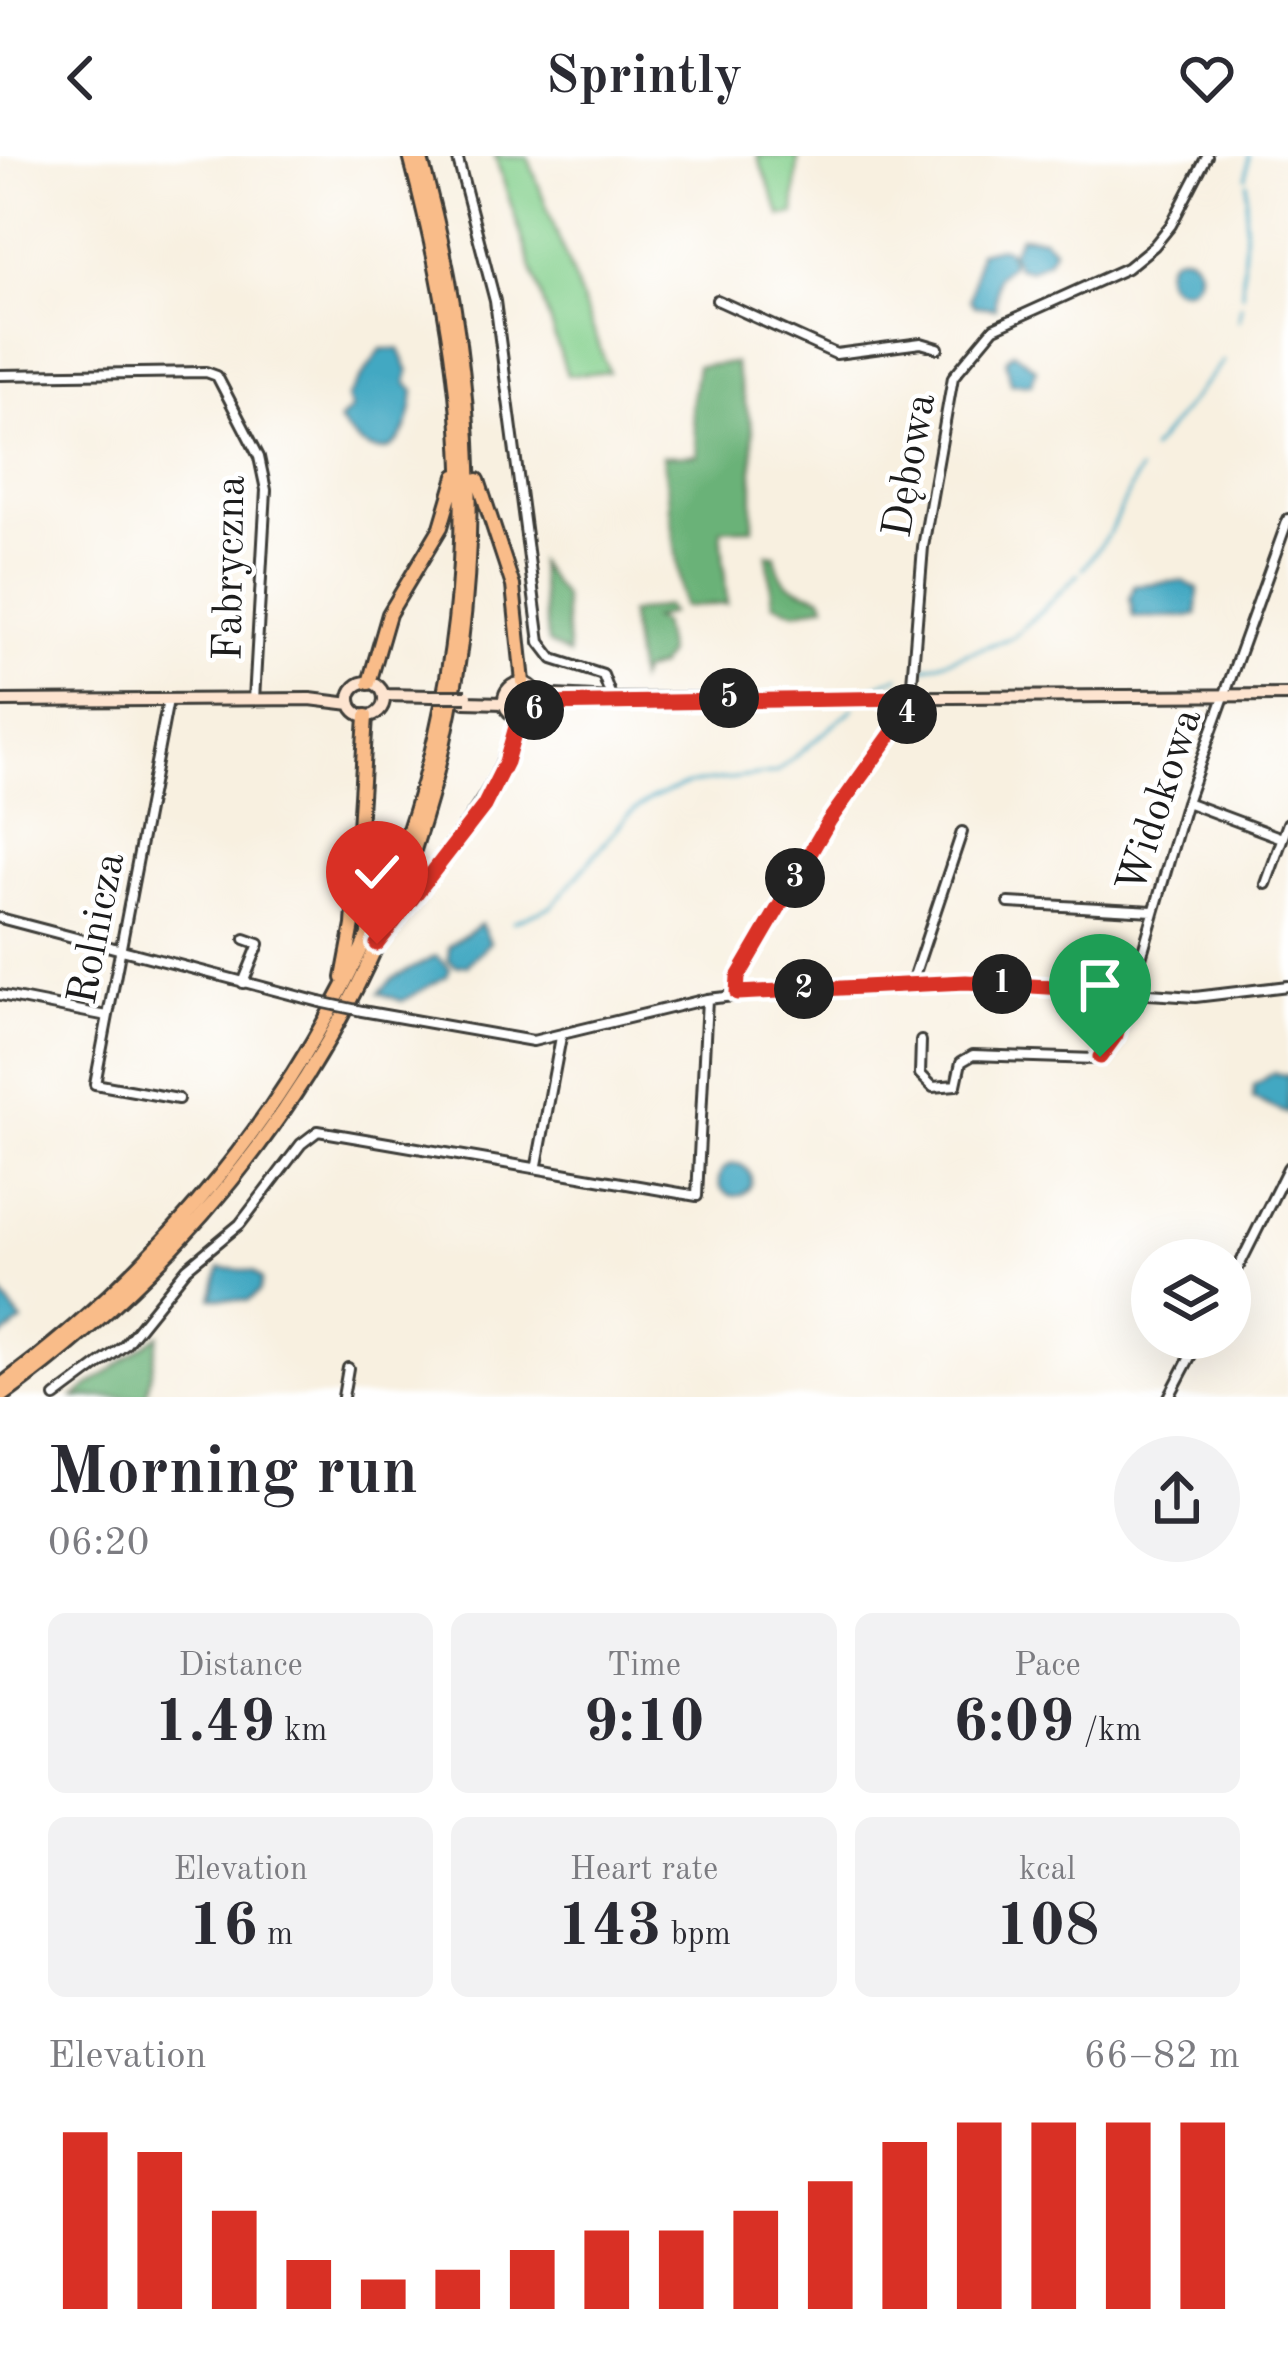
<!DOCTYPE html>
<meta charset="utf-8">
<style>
:root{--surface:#fff;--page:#f2f2f3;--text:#2b2b33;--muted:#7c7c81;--accent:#d93025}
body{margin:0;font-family:"Old Standard TT",serif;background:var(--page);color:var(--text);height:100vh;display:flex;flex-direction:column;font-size:45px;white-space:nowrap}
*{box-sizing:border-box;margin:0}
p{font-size:39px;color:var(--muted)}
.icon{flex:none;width:66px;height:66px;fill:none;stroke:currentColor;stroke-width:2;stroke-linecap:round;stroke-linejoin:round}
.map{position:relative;height:1241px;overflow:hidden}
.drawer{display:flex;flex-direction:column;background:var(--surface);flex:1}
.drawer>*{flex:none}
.tools{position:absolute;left:1131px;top:1083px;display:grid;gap:24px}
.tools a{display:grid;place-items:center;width:120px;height:120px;border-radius:50%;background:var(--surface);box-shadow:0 12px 48px #0002;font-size:60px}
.pin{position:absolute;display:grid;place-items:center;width:102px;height:102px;color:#fff;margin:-123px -51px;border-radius:50% 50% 50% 0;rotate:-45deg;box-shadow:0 0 12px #0007}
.pin .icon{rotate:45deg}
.km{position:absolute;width:60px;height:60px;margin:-30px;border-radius:50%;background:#222;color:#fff;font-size:33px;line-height:60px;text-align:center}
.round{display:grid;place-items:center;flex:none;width:126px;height:126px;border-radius:63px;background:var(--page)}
.head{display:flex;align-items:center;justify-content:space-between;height:204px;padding:0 48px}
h1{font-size:66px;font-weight:700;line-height:90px}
.metrics{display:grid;grid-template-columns:repeat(3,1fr);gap:18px;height:204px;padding:12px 48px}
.metrics div{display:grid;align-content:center;border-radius:18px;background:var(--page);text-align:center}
.metrics b{font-size:60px;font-weight:700}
.metrics small{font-size:33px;font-weight:400}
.metrics p{font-size:33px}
.chart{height:336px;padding:24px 48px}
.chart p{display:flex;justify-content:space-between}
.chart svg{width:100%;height:216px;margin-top:12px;stroke:var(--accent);stroke-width:6}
header{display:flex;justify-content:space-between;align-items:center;height:156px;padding:0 48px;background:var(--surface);font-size:54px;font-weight:700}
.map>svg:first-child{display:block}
</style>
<header><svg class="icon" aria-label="back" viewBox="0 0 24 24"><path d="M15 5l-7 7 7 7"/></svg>Sprintly<svg class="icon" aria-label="heart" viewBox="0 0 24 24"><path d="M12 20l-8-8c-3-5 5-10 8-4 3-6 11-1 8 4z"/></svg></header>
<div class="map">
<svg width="1288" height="1241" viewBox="0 0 1288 1241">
<rect width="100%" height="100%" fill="#fff"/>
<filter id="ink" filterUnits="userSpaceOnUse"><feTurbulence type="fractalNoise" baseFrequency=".00833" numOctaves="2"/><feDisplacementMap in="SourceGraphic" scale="24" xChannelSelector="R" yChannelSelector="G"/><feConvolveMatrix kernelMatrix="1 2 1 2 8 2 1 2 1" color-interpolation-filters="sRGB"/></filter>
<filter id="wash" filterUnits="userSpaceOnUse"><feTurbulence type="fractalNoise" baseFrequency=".004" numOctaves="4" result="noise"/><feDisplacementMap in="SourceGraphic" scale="48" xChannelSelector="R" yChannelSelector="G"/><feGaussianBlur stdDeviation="2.7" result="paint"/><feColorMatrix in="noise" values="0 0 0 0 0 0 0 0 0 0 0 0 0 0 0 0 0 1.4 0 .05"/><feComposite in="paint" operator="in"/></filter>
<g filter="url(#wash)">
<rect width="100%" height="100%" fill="#f8f0e0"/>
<path fill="#84d08d" stroke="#507654" stroke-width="3" d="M495,0L528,1L609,216L567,219Z
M757,0H798L794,58L781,60Z"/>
<path fill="#6bb278" stroke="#44674a" stroke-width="3" d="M734,207L753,275V372L721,373L727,448L683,451L663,300L698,299L691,250L697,210Z
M767,398L775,399C781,433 793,429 822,441L826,448L796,456L773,447Z
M538,407L563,441L569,499L548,487Z
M665,450L670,457L652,463L661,467L667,498L658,511L642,515L638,524L629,457Z
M159,1179L146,1241H74Z"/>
<path fill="#42a8c2" stroke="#2f626f" stroke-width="3" d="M1020,80L1043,82L1054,93L1048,104L1030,114L1017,111L1011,96Z
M999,91L1008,94L1011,108L997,121L995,152L975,150L970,144L979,96Z
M1165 116a17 17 0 1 1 34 0a17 17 0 1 1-34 0Z
M381,193H399L409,216L406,227L414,234C411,290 380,321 339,265L351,253L347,242Z
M1013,196L1036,212L1031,228L1011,227L1006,204Z
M1183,425L1198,433L1197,459C1190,461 1141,462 1133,461L1130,441L1135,429Z
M481,768L490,786L467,809L456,810L448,804L449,790Z
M436,800L450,813L447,820L402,845L379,837L392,823Z
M1273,917L1288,919V958L1253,943L1254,930Z
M719 1024a16 16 0 1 1 32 0a16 16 0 1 1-32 0Z
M220,1112L253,1115L262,1124L259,1136L248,1145L212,1142Z
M0,1135L22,1166L0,1183Z"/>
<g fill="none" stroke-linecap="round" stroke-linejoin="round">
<path stroke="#42a8c2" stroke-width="3" d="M1246,21L1249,0
M1242,138L1247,27
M1239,164L1241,149
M1151,294L1223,205
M1109,377L1139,315
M1083,413L1107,380
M919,514L1013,481L1079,418
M863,536L899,520
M586,550H606
M618,550H651
M663,550H707
M513,766L552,750L628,659L650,643L687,628L776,617L854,552"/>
</g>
</g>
<g filter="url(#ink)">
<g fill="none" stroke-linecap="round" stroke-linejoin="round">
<defs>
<path id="minor" d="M457,0L495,145L540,486L553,503L603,519L612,543
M717,144L836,198L921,187L938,192
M0,219L206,216L217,220L259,301L266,334L254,544
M168,544L95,928L178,943
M1186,646L1282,682
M1266,728L1288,667
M1009,747L1153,755
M0,762L320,846
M243,827L259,788L245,783
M911,829L962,676
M1131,836L1186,646L1288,363
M737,837L738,821L829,665L910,552L923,391L953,221L994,172L1127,112L1154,90L1171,69L1207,0
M0,839L107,860
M362,855L533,885L707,843L788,834L966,826L1195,841L1288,830
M921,885L920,918L933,931L956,929L961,906L973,899L1096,903L1116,879L1128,836
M537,1009L561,881
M1230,1128L1288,1012
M55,1241L125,1189L187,1112L240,1068L301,988L318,975L697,1040L707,843
M343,1241L348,1212
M1169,1241L1200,1182"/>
<path id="secondary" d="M350 543a17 17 0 1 1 34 0a17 17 0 1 1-34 0Z
M504 544a17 17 0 1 1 34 0a17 17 0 1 1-34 0Z
M384,539L432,540
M537,539L612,543L1288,539
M0,545L310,543L351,548
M465,546L504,547"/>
<path id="primary" d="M478,324L513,430L523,526
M369,527L389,458L441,371L456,320
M389,774C439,698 496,652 519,561
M343,822L353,769L366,560
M0,1230C291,1015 474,678 461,312C458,206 437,103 410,0
M1,1241C411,945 556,481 420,0"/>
</defs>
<use href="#minor" stroke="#3d3c39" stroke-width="14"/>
<use href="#secondary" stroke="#3d3c39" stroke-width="16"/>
<use href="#primary" stroke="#3d3c39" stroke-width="18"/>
<use href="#minor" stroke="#fff" stroke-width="8"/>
<use href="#secondary" stroke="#fde4d0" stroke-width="10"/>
<use href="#primary" stroke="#f9bc89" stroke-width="12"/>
<defs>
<path id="minor-bridge" d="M320,846L362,855"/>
<path id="secondary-bridge" d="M432,540H467"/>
</defs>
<use href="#minor-bridge" stroke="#3d3c39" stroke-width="14" stroke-linecap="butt"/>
<use href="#secondary-bridge" stroke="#3d3c39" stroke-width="16" stroke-linecap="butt"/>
<use href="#minor-bridge" stroke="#fff" stroke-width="8"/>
<use href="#secondary-bridge" stroke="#fde4d0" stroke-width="10"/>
</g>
</g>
<g fill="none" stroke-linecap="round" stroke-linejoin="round" filter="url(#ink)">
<defs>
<path id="route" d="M377,788L484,650L506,606L519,560L538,548L910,542V552L829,665L738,821L737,837L966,826L1128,836L1116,879L1100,901"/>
</defs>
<use href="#route" stroke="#fff" stroke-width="24"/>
<use href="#route" stroke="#d93025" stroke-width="15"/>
</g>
<g text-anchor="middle" stroke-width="9" stroke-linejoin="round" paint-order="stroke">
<g font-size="42" fill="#1c1c1c" stroke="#fff">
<text transform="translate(907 309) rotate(-80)" y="15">Dębowa</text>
<text transform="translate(227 412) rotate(-89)" y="15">Fabryczna</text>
<text transform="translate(1157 644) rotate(-72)" y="15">Widokowa</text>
<text transform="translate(94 772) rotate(-79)" y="15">Rolnicza</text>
</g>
</g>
</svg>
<div class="tools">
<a><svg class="icon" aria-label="layers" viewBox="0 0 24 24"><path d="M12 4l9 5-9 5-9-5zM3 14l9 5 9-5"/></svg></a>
</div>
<div class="pin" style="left:1100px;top:901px;background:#1e9e55"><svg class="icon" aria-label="arrive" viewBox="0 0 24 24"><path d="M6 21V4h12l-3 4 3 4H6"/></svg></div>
<div class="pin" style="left:377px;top:788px;background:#d93025"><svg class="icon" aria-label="check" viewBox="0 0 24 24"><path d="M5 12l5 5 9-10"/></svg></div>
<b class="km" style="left:1002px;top:828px">1</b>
<b class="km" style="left:804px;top:833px">2</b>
<b class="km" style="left:795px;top:722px">3</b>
<b class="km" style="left:907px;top:558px">4</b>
<b class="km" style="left:729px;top:542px">5</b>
<b class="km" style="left:534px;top:554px">6</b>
</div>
<section class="drawer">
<div class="head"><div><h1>Morning run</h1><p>06:20</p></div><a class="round"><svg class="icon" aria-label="share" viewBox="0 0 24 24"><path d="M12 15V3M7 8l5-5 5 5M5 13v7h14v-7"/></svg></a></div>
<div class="metrics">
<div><p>Distance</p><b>1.49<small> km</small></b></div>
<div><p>Time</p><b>9:10</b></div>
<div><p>Pace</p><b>6:09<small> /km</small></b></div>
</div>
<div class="metrics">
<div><p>Elevation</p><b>16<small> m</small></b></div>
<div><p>Heart rate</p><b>143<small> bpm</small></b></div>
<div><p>kcal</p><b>108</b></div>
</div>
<div class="chart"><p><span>Elevation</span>66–82 m</p>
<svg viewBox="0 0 160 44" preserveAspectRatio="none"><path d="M5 44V8M15 44V12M25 44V24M35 44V34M45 44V38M55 44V36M65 44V32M75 44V28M85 44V28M95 44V24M105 44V18M115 44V10M125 44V6M135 44V6M145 44V6M155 44V6"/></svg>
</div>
</section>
